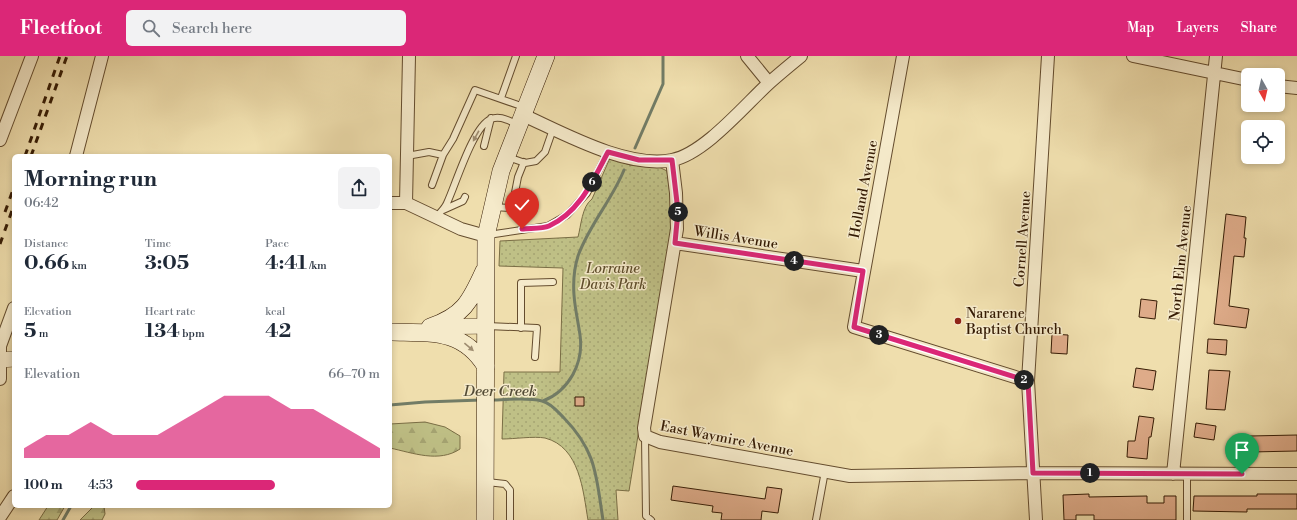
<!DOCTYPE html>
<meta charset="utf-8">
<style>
:root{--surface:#fff;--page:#f2f2f3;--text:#1f2937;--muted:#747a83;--accent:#db2777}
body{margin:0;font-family:"Libre Bodoni",serif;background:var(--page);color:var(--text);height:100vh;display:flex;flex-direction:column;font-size:15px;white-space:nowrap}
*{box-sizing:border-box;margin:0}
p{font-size:13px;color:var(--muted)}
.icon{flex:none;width:22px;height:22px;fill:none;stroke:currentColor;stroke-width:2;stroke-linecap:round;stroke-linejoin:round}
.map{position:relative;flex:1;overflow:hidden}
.drawer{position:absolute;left:12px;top:98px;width:380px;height:354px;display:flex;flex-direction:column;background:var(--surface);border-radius:6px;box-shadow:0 2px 6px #0003}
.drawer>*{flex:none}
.needle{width:26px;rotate:172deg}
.buttons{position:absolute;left:1241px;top:12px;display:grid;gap:8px}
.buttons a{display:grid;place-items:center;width:44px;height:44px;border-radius:6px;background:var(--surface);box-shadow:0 2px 6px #0003;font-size:20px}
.pin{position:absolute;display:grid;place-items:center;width:34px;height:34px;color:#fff;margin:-41px -17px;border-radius:50% 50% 50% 0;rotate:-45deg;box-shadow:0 0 4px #0007}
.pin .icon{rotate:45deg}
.km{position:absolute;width:20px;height:20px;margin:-10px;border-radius:50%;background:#222;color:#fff;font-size:11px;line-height:20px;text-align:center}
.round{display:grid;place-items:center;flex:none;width:42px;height:42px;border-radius:6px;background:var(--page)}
.head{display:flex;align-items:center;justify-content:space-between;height:68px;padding:0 12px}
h1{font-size:22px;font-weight:700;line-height:30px}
.stats{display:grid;grid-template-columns:repeat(3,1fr);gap:6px;height:68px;padding:4px 12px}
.stats div{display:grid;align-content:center}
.stats b{font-size:20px;font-weight:700}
.stats small{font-size:11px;font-weight:400}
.stats p{font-size:11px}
.chart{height:112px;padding:8px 12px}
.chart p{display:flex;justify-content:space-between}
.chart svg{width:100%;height:72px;margin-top:4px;fill:var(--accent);opacity:.7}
ul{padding:0 12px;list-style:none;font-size:13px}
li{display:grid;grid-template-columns:64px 48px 1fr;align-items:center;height:30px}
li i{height:10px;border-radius:5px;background:var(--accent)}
header{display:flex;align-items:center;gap:24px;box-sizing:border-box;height:56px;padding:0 20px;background:var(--accent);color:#fff}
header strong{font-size:19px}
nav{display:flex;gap:22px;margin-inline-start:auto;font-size:14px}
.search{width:280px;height:36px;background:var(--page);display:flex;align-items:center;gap:10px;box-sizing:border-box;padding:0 14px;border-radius:6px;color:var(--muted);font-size:15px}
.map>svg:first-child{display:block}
</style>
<header>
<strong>Fleetfoot</strong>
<div class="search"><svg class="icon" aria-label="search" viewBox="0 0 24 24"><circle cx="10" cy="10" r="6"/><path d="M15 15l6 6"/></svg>Search here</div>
<nav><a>Map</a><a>Layers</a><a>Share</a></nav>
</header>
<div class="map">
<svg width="1297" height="464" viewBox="0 0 1297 464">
<defs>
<pattern id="forest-firs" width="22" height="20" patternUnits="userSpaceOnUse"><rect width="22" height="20" fill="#bfc086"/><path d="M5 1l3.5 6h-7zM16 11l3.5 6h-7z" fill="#a5a472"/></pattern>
<pattern id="park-dots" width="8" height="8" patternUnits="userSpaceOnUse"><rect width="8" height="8" fill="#bfc086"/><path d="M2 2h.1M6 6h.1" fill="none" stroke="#a5a472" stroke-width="1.8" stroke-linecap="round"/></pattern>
</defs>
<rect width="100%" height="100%" fill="#efdead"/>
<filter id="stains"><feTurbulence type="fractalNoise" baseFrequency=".005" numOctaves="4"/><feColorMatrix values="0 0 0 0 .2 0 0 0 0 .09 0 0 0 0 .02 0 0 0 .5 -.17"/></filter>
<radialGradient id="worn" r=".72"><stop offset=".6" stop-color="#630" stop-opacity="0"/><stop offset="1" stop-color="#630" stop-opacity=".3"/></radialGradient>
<path fill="url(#forest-firs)" stroke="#7a6e45" d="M425,366L445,371L460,380V393C439,407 413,397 390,392V368Z
M48,450H65L57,464H39Z
M94,450H104L105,458L102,464H80Z"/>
<path fill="url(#park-dots)" stroke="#7a6e45" d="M610,102L630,109L659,111L667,115L673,163L629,435L616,434L618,464H588C583,435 580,391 545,382C534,380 514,383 502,383L504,316H560L563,212L499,210L500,185L578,181C581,170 582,150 592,143Z"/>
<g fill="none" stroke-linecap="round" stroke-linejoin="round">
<path stroke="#727c66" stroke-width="3" d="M635,92L663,28V0
M491,344C507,344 526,341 542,345C551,347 558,356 564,362C597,396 596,420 603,464
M543,345C569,335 584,307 580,279C578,265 575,253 574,239C573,226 574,213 578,200C589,169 612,144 624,114
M390,349L425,346L481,344
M63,464L71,450"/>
</g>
<path fill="#deab89" stroke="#351b04" d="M1226,158L1246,161L1244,182H1246L1244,201L1234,200L1229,250L1249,253L1246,272L1214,268Z
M1141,243L1157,245L1155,263L1139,261Z
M1052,278L1068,279L1067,298L1051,297Z
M1208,283L1227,284L1226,299L1207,297Z
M1136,312L1156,315L1153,334L1133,331Z
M1209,314L1230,315L1225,354L1206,353Z
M575,341H584V350H575Z
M1139,360L1154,362L1151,381H1149L1147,403L1127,401L1128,385H1135Z
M1196,367L1216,370L1214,384L1194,381Z
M1297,379V395L1251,396L1250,380Z
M673,430L765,443L767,431L782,433L778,457L762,455L761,464H721L722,457L712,456L713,450L671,444Z
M1089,438V441L1147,440V447H1164V440H1176V464H1094V459H1076V464H1064L1063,439Z
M1257,438H1297V453H1247V456L1193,455L1194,440H1257Z"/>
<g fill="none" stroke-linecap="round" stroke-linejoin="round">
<defs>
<path id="service" d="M501,42L516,0
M484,90L491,62
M407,100L429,96L443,99L453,83L475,34L524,51
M508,101L525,107L536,105L545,96L553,73
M432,129L443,99
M493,151L512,152L518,121L524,106
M443,154L463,145L465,141
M436,161C440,157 445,152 447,147C456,128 473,70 491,63C500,59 509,65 517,68
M488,179L548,170L567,159L587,137L608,96
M487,270L537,272L535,301
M521,272V227L553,226
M645,380L646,460L651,464
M487,426L505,428L510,434V464
M816,464L825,415
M1187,464V418"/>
<path id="minor" d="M747,0L769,27
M903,0L854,271L1028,325
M1133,0L1248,24
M1278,30L1297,32
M523,59C563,77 627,113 672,104C704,98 744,50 769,27C779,18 790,9 801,0
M0,84L32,0
M76,100L102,0
M672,104L676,137L677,173L644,372L645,380L660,386L850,420L1033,417L1297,418
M390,147H406L461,173L486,180
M406,147L409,0
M675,187L863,215
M0,296V290L14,252
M0,307V323
M1173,418L1216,0
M0,461L14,440
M1036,464L1028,325L1048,0"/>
<path id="tertiary" d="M432,271L487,270
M0,304L14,303"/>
<path id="secondary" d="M430,271C463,260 470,246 484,215
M392,276C431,277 463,273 486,311
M485,464L486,180L501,115L546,0"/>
</defs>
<use href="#service" stroke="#644c2e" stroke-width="8"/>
<use href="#minor" stroke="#644c2e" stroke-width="14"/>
<use href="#tertiary" stroke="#644c2e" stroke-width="16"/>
<use href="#secondary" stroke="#351b04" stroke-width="18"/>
<use href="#service" stroke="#f5eaca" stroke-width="6"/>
<use href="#minor" stroke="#f5eaca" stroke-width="12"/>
<use href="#tertiary" stroke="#f5eaca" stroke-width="15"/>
<use href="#secondary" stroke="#f5eaca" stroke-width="17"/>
<path stroke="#351b04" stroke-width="3" stroke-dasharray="7 7" stroke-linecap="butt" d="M25,100L60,0
M31,100L67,0
M5,156L14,131
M0,188L14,149"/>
</g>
<defs><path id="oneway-solid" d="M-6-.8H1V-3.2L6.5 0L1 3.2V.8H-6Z"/></defs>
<g fill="#9f8d71">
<use href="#oneway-solid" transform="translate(476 80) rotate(119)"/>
<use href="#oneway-solid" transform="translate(469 291) rotate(40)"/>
</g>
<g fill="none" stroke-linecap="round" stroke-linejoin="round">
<defs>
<path id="route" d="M522,173C530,172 542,173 549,170C580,156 593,124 608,96L639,104H672L678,155L675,187L863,215L854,271L1028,325L1033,417L1242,418"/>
</defs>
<use href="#route" stroke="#fff" stroke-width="8"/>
<use href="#route" stroke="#db2777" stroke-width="5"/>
</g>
<circle fill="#8f2418" stroke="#f5eaca" stroke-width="1.5" cx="958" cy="265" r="4"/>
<g text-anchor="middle" stroke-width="3" stroke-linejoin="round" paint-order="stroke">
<g font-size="14" fill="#351b04" stroke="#f5eaca">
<text transform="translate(863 133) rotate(-79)" y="5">Holland Avenue</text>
<text transform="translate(736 181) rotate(9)" y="5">Willis Avenue</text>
<text transform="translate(1022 183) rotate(-86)" y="5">Cornell Avenue</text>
<text transform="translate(1180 207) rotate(-84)" y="5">North Elm Avenue</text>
<text transform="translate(727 382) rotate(11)" y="5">East Waymire Avenue</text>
</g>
<g font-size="14" font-style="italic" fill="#5e4d2b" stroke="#f5eaca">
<text x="613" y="217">Lorraine<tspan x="613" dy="16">Davis Park</tspan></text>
</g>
<g font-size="14" fill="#351b04" stroke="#f5eaca" text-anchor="start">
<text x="966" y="262">Nararene<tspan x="966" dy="16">Baptist Church</tspan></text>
</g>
<g font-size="15" font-style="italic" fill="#534b35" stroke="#f5eaca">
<text x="500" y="340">Deer Creek</text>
</g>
</g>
<rect width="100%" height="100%" filter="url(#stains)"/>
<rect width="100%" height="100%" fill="url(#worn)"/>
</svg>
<div class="buttons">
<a><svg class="needle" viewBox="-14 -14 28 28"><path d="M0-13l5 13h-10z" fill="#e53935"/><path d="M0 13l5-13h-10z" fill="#747a83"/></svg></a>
<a><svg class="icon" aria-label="locate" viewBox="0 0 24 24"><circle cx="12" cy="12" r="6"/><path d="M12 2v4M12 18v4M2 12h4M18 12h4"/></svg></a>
</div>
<div class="pin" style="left:1242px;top:418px;background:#1e9e55"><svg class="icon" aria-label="arrive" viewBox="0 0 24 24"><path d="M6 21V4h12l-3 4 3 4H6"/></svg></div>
<div class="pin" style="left:522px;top:173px;background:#d93025"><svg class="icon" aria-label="check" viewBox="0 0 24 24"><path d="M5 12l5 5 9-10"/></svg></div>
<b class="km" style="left:1090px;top:417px">1</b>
<b class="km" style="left:1024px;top:324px">2</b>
<b class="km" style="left:879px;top:279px">3</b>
<b class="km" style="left:794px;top:205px">4</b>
<b class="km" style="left:678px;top:156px">5</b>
<b class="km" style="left:592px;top:126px">6</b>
<section class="drawer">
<div class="head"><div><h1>Morning run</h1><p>06:42</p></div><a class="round"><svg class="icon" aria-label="share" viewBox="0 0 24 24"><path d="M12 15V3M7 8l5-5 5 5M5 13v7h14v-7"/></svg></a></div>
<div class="stats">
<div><p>Distance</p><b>0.66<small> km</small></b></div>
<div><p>Time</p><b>3:05</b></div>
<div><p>Pace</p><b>4:41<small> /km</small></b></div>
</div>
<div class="stats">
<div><p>Elevation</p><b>5<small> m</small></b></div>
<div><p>Heart rate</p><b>134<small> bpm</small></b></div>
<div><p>kcal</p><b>42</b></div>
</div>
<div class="chart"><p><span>Elevation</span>66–70 m</p>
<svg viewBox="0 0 160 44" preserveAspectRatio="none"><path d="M0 44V38L10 30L20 30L30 22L40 30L50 30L60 30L70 22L80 14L90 6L100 6L110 6L120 14L130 14L140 22L150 30L160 38V44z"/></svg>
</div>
<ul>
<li><b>100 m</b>4:53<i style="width:57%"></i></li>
</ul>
</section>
</div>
